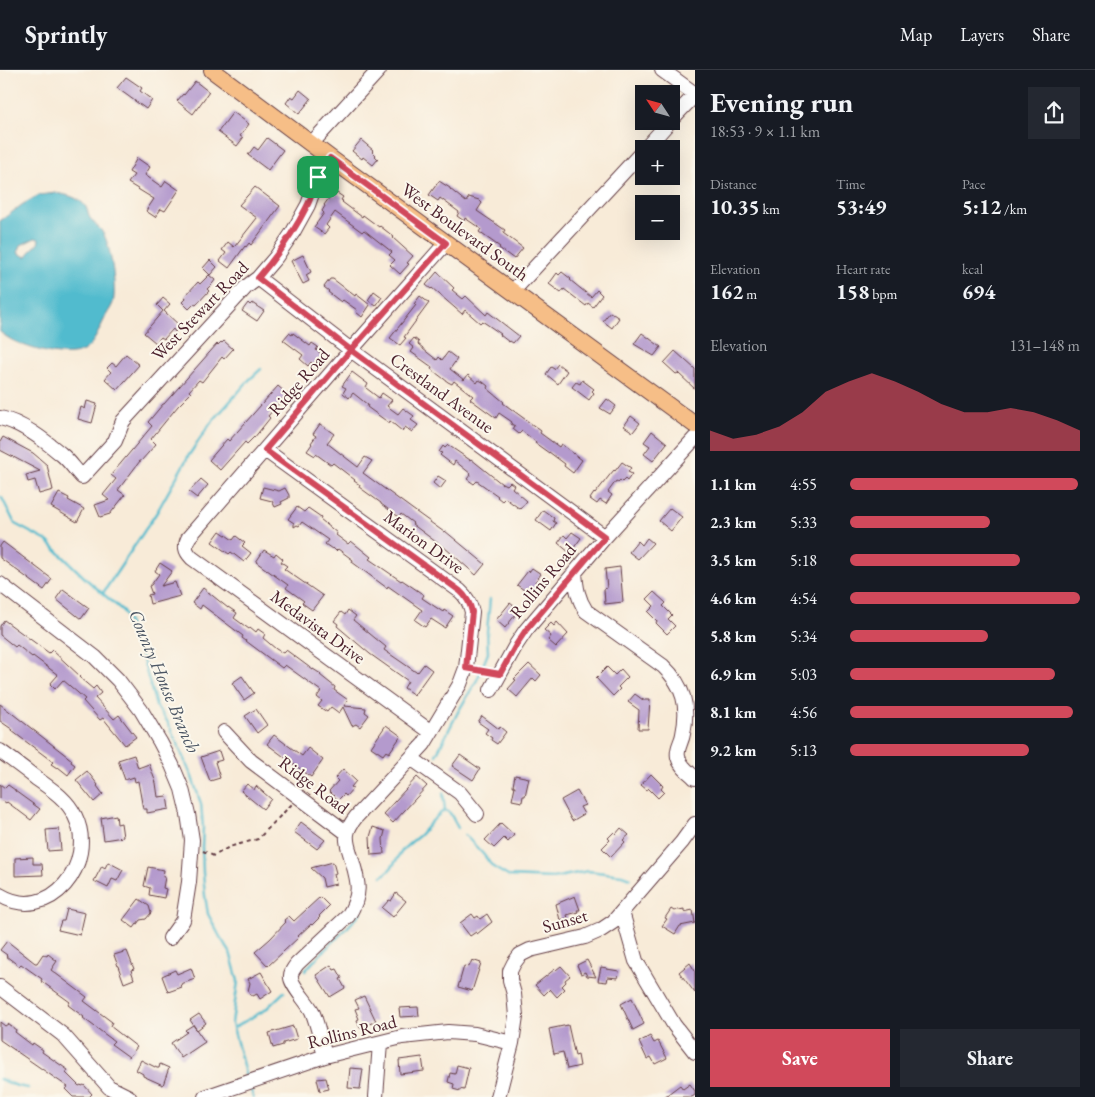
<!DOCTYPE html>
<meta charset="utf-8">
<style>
:root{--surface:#171b24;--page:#242831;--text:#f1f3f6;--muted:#9ea1a6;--line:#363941;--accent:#d1495b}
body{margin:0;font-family:"EB Garamond",serif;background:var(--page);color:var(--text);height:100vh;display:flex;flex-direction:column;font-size:19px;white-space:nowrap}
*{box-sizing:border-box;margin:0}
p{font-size:16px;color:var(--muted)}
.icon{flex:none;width:28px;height:28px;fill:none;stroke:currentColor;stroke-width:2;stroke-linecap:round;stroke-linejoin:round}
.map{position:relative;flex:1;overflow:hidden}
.panel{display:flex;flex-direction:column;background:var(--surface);width:400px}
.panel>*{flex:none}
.needle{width:32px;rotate:306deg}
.tools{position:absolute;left:635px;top:15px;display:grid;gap:10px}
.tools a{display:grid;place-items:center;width:45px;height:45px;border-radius:0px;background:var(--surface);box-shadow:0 5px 20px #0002;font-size:25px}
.pin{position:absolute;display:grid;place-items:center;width:42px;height:42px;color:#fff;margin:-21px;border-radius:10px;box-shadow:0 2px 8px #0006}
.round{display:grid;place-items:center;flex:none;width:52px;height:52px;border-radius:0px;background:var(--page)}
.overview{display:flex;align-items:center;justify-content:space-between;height:85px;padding:0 15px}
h1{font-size:28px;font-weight:700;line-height:38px}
.metrics{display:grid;grid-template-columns:repeat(3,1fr);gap:8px;height:85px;padding:5px 15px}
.metrics div{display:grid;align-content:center}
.metrics b{font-size:21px;font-weight:700}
.metrics small{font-size:14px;font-weight:400}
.metrics p{font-size:14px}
.chart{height:140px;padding:10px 15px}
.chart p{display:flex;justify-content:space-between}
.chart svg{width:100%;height:90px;margin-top:5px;fill:var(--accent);opacity:.7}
.button{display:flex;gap:10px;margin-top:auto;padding:10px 15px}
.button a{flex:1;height:58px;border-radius:0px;background:var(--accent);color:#fff;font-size:20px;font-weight:700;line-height:58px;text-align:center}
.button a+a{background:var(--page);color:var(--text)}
ul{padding:0 15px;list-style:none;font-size:16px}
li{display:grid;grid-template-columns:80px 60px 1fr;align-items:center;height:38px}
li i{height:12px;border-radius:6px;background:var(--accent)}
header{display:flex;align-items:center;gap:30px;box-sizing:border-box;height:70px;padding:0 25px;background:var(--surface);border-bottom:1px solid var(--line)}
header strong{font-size:24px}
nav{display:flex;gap:28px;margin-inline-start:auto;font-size:18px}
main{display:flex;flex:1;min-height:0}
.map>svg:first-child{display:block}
</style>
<header>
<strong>Sprintly</strong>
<nav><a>Map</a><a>Layers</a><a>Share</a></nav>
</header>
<main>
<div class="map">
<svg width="695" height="1027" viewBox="0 0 695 1027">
<rect width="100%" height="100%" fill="#fbf7ec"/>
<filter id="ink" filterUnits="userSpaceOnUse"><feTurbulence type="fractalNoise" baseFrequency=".02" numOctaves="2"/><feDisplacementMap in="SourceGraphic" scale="10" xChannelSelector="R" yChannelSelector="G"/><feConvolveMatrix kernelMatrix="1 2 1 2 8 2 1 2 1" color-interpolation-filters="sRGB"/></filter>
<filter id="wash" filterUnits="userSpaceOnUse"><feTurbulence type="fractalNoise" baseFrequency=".0096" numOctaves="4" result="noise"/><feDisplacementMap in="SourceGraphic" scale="20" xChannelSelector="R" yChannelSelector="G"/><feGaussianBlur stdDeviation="1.12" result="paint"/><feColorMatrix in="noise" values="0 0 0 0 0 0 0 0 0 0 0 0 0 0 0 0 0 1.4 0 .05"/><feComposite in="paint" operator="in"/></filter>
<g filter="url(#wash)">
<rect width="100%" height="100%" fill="#f8ebd8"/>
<path fill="#51bbce" stroke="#4e6d7c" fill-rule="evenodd" d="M56,123C67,125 79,127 86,137C88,141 88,145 90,148C94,154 101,158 104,165C111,178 117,219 113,233C111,239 106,244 104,250C99,260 95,272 86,279C71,291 33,280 16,272C11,270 5,266 0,262V151L23,134L39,125ZM35,168L39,169L38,174C32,178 31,182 26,187L18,183L21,175Z"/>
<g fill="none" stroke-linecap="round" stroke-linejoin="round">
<path stroke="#51bbce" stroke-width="2.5" d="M0,427L2,428L15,454L47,471L86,509L123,541L141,583L156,636L167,651L192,707L201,734L203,757L202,776L203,803L205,826L208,844L220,867L230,882L238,911L232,953L246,1007
M103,523L157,442L189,385L210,354L249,310L261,299
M436,685L458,642L477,610L488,583L487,561L490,529
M443,723L445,740
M465,765L483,784L493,797L508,806L553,808L588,801L622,805L630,808
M382,806C392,800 396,790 402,781C407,775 414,770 420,765C428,756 435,746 445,740L450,743L458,758
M305,901C322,880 344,864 361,842
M233,958L265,940L284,922
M0,1009L17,1016L28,1018
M250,1017L253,1027"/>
</g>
<g id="blocks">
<path fill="#b49acd" d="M126,7L142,18L140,21L152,30L146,39L117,18Z
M195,11L209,22L193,44L177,31L183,24L184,25Z
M300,20L311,29L299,44L286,33L291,26L294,28Z
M233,42L249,54L240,66L243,68L237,76L218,62Z
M267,68L283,80L268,100L248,85L254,77L258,80Z
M361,70L373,80L372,81L376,85L375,86L378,89L373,95L363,87L362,89L352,81Z
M137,88L150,97L145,105L162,117L166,111L179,120L165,141L161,139L155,147L146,141L154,129L128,113L134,105L129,102Z
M439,111L450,118V119L466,132L469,127L479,130L482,133L477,141L505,160L503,163L523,178L514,189L499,178L500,177L479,162L481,159L465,148L464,151L457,146L459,142L440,128L438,131L429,125Z
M255,117L280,136L251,175L249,173L246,177L245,176L229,198L220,191L226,183L222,180L228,172L234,177L235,176L257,148L239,135Z
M337,123L343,127L341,130L343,131L342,132L362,147L363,145L379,157L380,156L394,167L393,168L413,186L407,193L409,194L400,204L390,195L395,190L389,185L392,182L364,160L362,162L335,142L326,155L329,158L324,164L314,157L324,143L322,141L325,136L324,135L332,124L335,126Z
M303,185L311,202L306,205L309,211L303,214L291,191Z
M210,190L217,197L210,205L203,198Z
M437,202L454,218L452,220L463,229L466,226L486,245L488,242L519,266L513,273L510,271L509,272L500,265L501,264L488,255L482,251L480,253L465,240L462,244L432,218L431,219L426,215Z
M562,202L571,209L570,210L591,227L597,220L602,225L593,237L588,233L586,236L564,219L561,223L549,214L557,203L559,205Z
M209,205L215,210L213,213L207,219L209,221L196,235L194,234L189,239L182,232L186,228L185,226L198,212L200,214Z
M330,209H333L355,226L356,224L370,235L362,247L356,242L357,240L343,230L341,232L328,222L329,221L324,217Z
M374,221L382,227L376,236L368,230Z
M420,226L429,233L404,267L406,268L400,275L390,268L416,235L414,234Z
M163,228L170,234L164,241L180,256L175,262L173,259L164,269L161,267L156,273L144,263L163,241L157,235Z
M248,233L250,235L252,233L264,241L257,251L242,241Z
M610,242L619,248L612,258L603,251Z
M289,263L292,265L293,263L310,276L312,273L318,277L316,280L323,285L321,288L325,291L319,299L311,292L308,296L300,289L303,285L283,270Z
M642,263L661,277L654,286L634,274Z
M414,268L419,272L418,274L423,278V279L437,290L439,287L442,290L448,282L457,289L450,299L464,310L468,305L477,313L479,310L483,312L488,316L487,318L504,332L503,333L541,361L540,363L559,377L561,374L582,390L573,403L564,396L565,394L549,382V383L535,373L536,372L522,361L519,364L513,359L515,356L511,354L512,352L499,343L496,348L470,329L473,326L454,311L452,314L448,312L431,299L432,297L411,282L414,278L409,274Z
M224,271L233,279L224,289L222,287L202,312L199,310L189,321L191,323L178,336L151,369L156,374L141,391H140L118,420L125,425L110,444L100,447L95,435L109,430L103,425L116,409L111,405L152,356L148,352L163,334H164L217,274L218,275L221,272L222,273Z
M675,281L695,299V319L678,303L676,304L664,293Z
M126,284L139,295L117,320L105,309L111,302L107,298L112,293L116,296Z
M558,294L567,301L558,314L546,304L551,297L554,299Z
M352,302L368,314L366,318L379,328L382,323L392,330L387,336L398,344L403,338L414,346L411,350L418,355L412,362L405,357L402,361L390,351L389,353L367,337L368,335L353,323L349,328L343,323L346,318L342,316Z
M582,310L594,319L592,321L594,323L589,330L572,317L576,312L580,314Z
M278,316L287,324L268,346L270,348L254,368V367L247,374L245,372L220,400L209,390L227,369L229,371Z
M607,329L616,336L610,344L600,338Z
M87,331L97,334L92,353L78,349L81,337L85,339Z
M631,346L640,353L633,362L624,356Z
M320,354L334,364L327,373L358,397L365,387L372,391L363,403L412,439L444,462L445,461L485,494L476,505L444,477V478L412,454L413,453L401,444L399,447L381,434V433L359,417L360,415L354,411L355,410L333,393L331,395L316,384L315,386L307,381L312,374L311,373L316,366L313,364Z
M652,361L667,373L653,391L644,384L650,376L644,372Z
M3,367L33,383L47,395L53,420L39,424L35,410L28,412L26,405L40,401L0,380V372Z
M448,375L470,390L471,389L502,414V413L506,415V414L507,415L510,412L514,415L512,418L527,431L520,439L505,428L502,431L497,427L498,426L477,411L474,414L467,409L471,404L455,391L453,395L440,385L442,383L439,382L443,376L445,378Z
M622,392L631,398L628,402L632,404L627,411L625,409L622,412L620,410L618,412L616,411L608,422L612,425L606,434L600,430L597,434L590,429L594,423L595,424L609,406L614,400L615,401Z
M438,406L446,411L440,419L433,413Z
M201,409L208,415L197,428L189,422Z
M263,417L279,421L285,418L289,425V428L281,432L282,434L275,437L272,431L260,428Z
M59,423L69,428L68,430L84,439L77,452L51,437Z
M297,437L304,442L308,438L321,447L320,449L337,463L336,465L348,474L351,471L371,487L369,489L401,511L402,510L424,525L422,528L443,542L444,540L453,546L445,558L431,549L425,557L415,550L422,540L388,516L387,518L352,492L353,490L338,479L336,481L333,478L332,479L325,474L328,470L302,452L299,456L297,455L294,457V453L288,449Z
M670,438L682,447L671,461L659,451Z
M543,440L554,448L553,451L556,453L551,461L536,450Z
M220,461L233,470L236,466L245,473L242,476L251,483L244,492L231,482L229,484L212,472Z
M572,462L581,468L570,483L558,473L564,465L567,468Z
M647,468L653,473L638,489L629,482L638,471L642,475Z
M3,472L52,509L44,520L0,488V476Z
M264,480L274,486L276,483L283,489L281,492L287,496L284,499L323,526L312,540L302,533L304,531L286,518L288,515L256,492Z
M160,493L172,501L161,516L175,512L180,526L150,534L148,525L152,524L149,516L151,515L159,504L155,501Z
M620,497L623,532L605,534L604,519L607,518L605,499Z
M532,498L541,504L535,512L539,515L531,525L517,515L528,501L529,502Z
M203,518L228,538V537L237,543L234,548L249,559L250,557L256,562L258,559L265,564L263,568L276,579L283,583L286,580L313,600V599L321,604L320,605L335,617L334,620L348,630L344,636L366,638L365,642L369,645L360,657L356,654L352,656L343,637L339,643L331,637L327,642L318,636L322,631L317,627L321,621L285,595L282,598L242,568L243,566L202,535L200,539L192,533Z
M63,519L89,538L81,549L56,529Z
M654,522L666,533L663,536L672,545L668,549L675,556L667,564L656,553L657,551L648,542L654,536L647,529Z
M510,533L519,540L505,558L496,550Z
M348,540L356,546L353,550L386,577L384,580L416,602L417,601L418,602L424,594L432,600L414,625L404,618L408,611L370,584L337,556L338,554L334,551L341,542L345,545Z
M4,550L49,583L52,580L81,607L80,608L93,619L96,616L101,623L95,628L114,649L119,645L136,667L125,675L103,648L100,650L83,631L85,629L63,610L55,619L50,614L58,605L33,586L32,587L17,575L15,577L0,565V556Z
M557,552L568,564L556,577L548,570L551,566L544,560L551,553L554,556Z
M529,594L541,605L536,611L533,608L517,627L508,619L516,610L514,609Z
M607,597L615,605L621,599L628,607L618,617L620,619L613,626L596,608Z
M242,606L254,623L244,630L232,613Z
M635,624L643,630H650L648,659H638L639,640L628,632Z
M0,634L72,690L71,692L75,695L68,705L58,697L57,698L51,694L53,692L12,661L13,660L0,651Z
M256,639L267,655L257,663L245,646Z
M482,646L499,659L500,657L506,662L497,674L491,670L492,668L485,663L488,659L478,652Z
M386,655L401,666L389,683L386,681L383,685L371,677Z
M274,665L302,686L308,678L323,690L311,707L267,674Z
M219,681L222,690L215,692L220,708L210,711L201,687Z
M134,685L138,698L149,694L156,713L158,727L167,726L169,739L147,743V739H143L138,711L135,712L134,707L125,710L118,690Z
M460,685L480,699L473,710L452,696Z
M343,699L356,711L351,717L353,718L346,726L344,724L338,730L329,721L338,711L335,708Z
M87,701L98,715L97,716L103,724L94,732L76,710Z
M651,704L663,716L661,719L664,722L658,728L648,718L647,720L641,715Z
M515,705L529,708L525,726H523L522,732L512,730L515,716H513Z
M417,707L427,716L393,753L383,744Z
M0,714L5,718L8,715L15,720V721L40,739L31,750L7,732L6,733L0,729Z
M247,714L254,720L256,716L271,729L263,739L241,721Z
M577,721L585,735L580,737L584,744L572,751L561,730Z
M116,745L117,754L121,753L123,767L104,770L101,748Z
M301,752L325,770L317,779L294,762Z
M501,753L514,765L508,772L504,768L494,778L485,770Z
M373,757L385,761L383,769L384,784L371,785L370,767Z
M621,758L629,765L623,770L625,772L611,787L602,778L610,770L608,768L614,762L616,764Z
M59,759L61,780L48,781L46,760Z
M33,787V794H42L43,805L15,806V788Z
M108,792L123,800L117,811L112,809L108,818L94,811L102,796L105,798Z
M333,792L336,803L334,804L336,814L324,817L322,808L311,798Z
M148,797L164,800L163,807H165L163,818L166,819L164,828L149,825L150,818L144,816Z
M396,823L406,831L393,847L382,838L389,830L391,831Z
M575,826L580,840H577L578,842L567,845L568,848L560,850L556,834Z
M320,827L329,836L319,846L320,847L312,855L311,854L298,866L299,867L268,896L255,882L270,869L286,852L284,850L289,846L294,851Z
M139,829L149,836L151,843L146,849L140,850L134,858L123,850Z
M67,839L85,843L80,865L58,860L61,851H64Z
M671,839L674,841L684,839V842L693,840L695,853L680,856L675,864L662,856L667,849L665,848Z
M472,844L475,848L478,846L480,849L487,844L492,852L477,864L476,862L470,866L460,853Z
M7,871L35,893H37L43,884L47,886L48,884L57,891L51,900L87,927L84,931L112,952L110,956L137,977L129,987L111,974L114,971L83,948L84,947L68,935L70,932L41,911L42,909L21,894L19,896L6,886L7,885L0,880Z
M127,881L134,899L131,900L134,909L124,913L114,885Z
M472,890L481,893L472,921L458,917L464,896L469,897Z
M587,890L596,907L587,906L585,902L581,904L577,895Z
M690,893L695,901V923L679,902Z
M331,895L334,900L337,899L342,908L340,909L345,918L330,927L316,905Z
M561,896L570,906L565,910L566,912L562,916L565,919L557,927L550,919L544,925L535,915L555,899L556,900Z
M601,897L607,898V899L619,901L618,908L608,907L607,912L598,911Z
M191,898L195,909L181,914L182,917L168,922L162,906L175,900L177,904Z
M261,902L272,921L260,929L257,924L253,926L250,925L248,921L250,913L248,909Z
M364,926L376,951L360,958L357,950L359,949L355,939L359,938L355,930Z
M632,928L644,954L633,960L621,934Z
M418,937L419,946L400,947L399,938Z
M199,944L206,953L197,960L190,950Z
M0,952L5,956L8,954L16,960L15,962L32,975L33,973L43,980L42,982L68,1000L66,1003L79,1016L81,1015L82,1016L84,1015L92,1024L89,1027H73L65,1019L68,1017L0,970Z
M193,955L205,972L181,988L171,973L187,962L185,960Z
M568,955L575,986L578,985L580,996L567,999L563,982L554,984L549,959Z
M293,956L297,969L283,973V975L273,978L269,963Z
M650,966L654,973L658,971L667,988L655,994L651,987L647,989L639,972Z
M422,987L424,1001L400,1004L399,990Z
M141,990L157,998H159L160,994L169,998L163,1015L143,1006V1004L136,1000Z
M457,995L469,998L464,1020L460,1019V1021L453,1019L454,1014L448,1012L450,1003L455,1004Z
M350,998L363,999L360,1019L348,1018Z
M326,1008L329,1019L320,1021L317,1009Z
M690,1014L695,1021V1025L692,1027H664L680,1015L683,1019Z"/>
</g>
</g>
<g filter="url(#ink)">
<use href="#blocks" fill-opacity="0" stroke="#643e45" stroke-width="1"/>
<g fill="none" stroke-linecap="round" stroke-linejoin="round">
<defs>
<path id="minor" d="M662,0L695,24
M671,50L695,25
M311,74L379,0
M645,79L670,51
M258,208L351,280L605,467
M513,221L644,80
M0,348C21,352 44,370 61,384C69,390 75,400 82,407L115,371L123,351L246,217L258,208L276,187L293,162L308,135L318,107L330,88
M265,380L460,521C467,527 470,533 472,542L466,598L460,614L424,674L356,747C352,752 348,758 347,764C346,771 348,777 350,783C357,809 364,821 348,846L297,894C294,898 290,903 291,908C292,916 307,932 312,941C318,955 321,972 325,986
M575,502C576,517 578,529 586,541L663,596C684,616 689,636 683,664C682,672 676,678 678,687C680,696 689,702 695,708
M0,514L95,587L118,610L141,640L160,672L172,695L182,719L188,744L192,770L189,812L183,850L170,868
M491,620L516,575L526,560L605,467L695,368
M224,662L251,691L347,763
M431,662L192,488C185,481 184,476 189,467L351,280L446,173
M0,681C12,690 25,699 37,709C51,719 67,729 75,746C98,793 50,855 0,825
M411,688L460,723L477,744
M622,842L636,891L674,955L695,982
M0,917L63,965L109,1017L129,1027
M205,1027L325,986L402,967L448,962L475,964L512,973
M376,1027L380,973
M498,1027L512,973L516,946L514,924L510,910V901L514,893L520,885L530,880L585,867L601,860L613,852L682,772L695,754"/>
<path id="major" d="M212,0L330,88L695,355"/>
</defs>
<use href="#minor" stroke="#643e45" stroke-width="16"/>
<use href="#major" stroke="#643e45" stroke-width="18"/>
<path stroke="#643e45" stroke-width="2" stroke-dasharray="4 4" stroke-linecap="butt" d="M475,600L488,602
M203,781L214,786L229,777L258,769L292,734"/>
<use href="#minor" stroke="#fff" stroke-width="14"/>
<use href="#major" stroke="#f6be87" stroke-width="16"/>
</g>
</g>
<g fill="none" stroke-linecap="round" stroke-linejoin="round" filter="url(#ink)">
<defs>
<path id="route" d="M318,107C314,116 312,127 307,136C294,162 277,186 258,208L351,280L265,380L460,521C467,527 470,533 472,542L466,598L500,604L516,575L526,560L605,467L351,280L446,173L330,88L318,107"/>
</defs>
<use href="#route" stroke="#fff" stroke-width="10"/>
<use href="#route" stroke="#d1495b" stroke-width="6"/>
</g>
<g text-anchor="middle" stroke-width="4" stroke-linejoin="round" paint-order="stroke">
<g font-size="18" fill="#4a1f2b" stroke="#fbf7ec">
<text transform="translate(465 162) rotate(36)" y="6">West Boulevard South</text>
<text transform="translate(200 241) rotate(-46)" y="6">West Stewart Road</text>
<text transform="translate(299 312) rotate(-49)" y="6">Ridge Road</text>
<text transform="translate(442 323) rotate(36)" y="6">Crestland Avenue</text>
<text transform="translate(424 472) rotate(36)" y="6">Marion Drive</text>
<text transform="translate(543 511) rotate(-50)" y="6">Rollins Road</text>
<text transform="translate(318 557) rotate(36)" y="6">Medavista Drive</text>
<text transform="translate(314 715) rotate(37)" y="6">Ridge Road</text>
<text transform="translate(565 851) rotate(-16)" y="6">Sunset</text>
<text transform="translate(352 962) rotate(-14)" y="6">Rollins Road</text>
</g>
<g font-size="19" font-style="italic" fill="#4c5664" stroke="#fbf7ec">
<text transform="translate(165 611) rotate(67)" y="7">County House Branch</text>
</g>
</g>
</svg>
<div class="tools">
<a><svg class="needle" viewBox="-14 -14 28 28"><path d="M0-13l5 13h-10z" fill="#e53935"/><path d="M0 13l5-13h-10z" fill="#9ea1a6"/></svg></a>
<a>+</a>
<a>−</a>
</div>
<div class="pin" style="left:318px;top:107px;background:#1e9e55"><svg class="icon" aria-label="arrive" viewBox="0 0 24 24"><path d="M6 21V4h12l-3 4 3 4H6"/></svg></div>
</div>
<section class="panel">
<div class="overview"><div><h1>Evening run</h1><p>18:53 · 9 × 1.1 km</p></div><a class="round"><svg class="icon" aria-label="share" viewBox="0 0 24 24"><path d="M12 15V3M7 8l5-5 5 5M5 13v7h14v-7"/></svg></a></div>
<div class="metrics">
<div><p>Distance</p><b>10.35<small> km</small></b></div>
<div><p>Time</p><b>53:49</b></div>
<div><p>Pace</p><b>5:12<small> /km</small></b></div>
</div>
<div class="metrics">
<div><p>Elevation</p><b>162<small> m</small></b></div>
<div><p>Heart rate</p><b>158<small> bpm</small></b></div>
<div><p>kcal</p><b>694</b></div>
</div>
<div class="chart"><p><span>Elevation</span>131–148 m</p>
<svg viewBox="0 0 160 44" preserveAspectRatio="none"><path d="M0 44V34L10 38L20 36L30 32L40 25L50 15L60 10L70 6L80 10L90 15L100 21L110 25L120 25L130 23L140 25L150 29L160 34V44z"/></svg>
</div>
<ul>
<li><b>1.1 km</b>4:55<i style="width:99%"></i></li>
<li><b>2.3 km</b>5:33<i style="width:61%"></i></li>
<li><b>3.5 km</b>5:18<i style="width:74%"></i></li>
<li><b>4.6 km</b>4:54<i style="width:100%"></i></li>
<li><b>5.8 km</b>5:34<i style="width:60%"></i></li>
<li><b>6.9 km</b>5:03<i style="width:89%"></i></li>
<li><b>8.1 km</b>4:56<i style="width:97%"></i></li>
<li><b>9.2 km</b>5:13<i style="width:78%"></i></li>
</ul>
<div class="button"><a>Save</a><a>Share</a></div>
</section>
</main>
